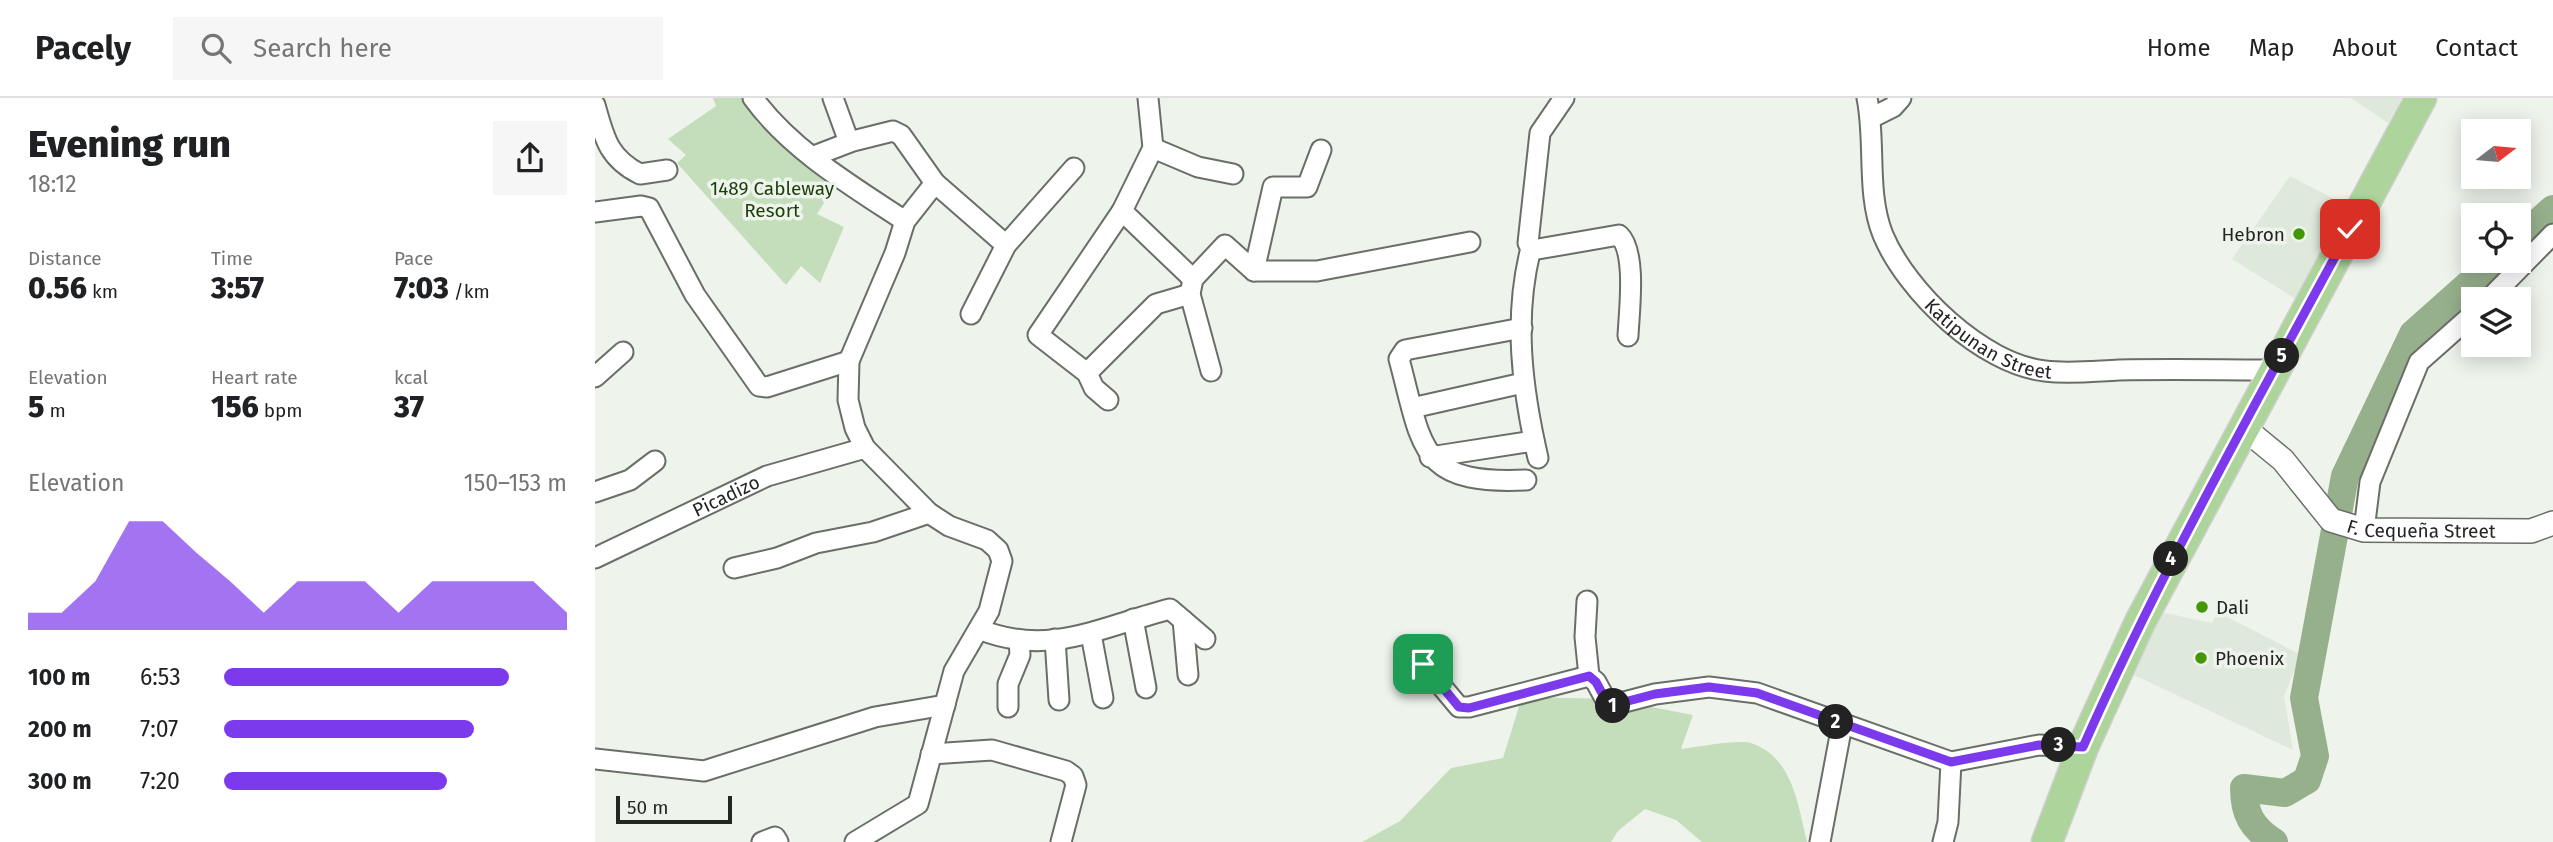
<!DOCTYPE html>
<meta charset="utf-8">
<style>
:root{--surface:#fff;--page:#f6f6f6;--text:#202124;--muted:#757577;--line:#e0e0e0;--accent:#7c3aed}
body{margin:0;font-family:"Fira Sans",sans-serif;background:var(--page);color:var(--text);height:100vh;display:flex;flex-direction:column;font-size:26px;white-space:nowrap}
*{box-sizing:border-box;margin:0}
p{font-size:23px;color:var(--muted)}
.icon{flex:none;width:38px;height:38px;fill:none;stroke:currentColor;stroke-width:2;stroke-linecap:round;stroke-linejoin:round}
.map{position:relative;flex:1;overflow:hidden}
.drawer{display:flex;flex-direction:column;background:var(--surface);width:595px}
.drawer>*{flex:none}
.needle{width:46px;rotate:74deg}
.buttons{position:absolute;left:1866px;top:21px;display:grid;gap:14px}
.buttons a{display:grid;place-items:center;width:70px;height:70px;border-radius:0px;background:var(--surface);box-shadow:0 4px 18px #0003;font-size:35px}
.scale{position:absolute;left:21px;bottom:18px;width:116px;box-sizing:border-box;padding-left:7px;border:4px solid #232522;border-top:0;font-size:19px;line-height:24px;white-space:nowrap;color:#232522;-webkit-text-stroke:5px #eef4ec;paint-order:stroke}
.pin{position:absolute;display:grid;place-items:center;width:60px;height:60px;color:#fff;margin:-30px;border-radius:14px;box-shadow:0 4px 10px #0006}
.km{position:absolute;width:35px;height:35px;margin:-18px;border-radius:50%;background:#222;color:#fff;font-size:19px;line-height:35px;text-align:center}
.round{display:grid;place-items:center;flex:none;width:74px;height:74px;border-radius:0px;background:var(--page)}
.head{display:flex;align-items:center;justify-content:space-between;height:119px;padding:0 28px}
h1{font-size:38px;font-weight:800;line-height:52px}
.stats{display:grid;grid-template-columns:repeat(3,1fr);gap:10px;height:119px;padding:7px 28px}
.stats div{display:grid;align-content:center}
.stats b{font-size:30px;font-weight:800}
.stats small{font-size:19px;font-weight:400}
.stats p{font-size:19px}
.chart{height:196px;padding:14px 28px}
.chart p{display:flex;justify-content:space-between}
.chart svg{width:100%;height:126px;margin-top:7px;fill:var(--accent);opacity:.7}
ul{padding:0 28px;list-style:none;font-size:23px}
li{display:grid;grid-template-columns:112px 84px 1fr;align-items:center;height:52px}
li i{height:18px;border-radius:9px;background:var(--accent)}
header{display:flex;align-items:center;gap:42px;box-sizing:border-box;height:98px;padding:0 35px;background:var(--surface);border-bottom:2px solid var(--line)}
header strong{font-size:33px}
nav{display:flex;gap:38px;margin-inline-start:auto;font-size:24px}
.search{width:490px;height:63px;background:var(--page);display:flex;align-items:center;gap:18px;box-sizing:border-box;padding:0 24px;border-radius:0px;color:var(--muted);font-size:26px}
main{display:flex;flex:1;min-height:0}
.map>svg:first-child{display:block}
</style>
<header>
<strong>Pacely</strong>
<div class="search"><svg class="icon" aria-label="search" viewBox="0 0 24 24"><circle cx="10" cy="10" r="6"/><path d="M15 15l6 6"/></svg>Search here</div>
<nav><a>Home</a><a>Map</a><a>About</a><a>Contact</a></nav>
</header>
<main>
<section class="drawer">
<div class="head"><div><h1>Evening run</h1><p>18:12</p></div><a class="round"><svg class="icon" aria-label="share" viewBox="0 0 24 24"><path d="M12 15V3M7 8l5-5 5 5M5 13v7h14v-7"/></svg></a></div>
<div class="stats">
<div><p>Distance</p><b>0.56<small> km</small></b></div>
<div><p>Time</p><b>3:57</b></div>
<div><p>Pace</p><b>7:03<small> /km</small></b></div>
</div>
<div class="stats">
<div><p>Elevation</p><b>5<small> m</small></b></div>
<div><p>Heart rate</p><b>156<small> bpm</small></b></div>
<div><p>kcal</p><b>37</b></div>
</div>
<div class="chart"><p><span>Elevation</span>150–153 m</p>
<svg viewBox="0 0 160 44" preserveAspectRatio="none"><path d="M0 44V38L10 38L20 27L30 6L40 6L50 17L60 27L70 38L80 27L90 27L100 27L110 38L120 27L130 27L140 27L150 27L160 38V44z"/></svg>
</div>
<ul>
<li><b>100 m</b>6:53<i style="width:83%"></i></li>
<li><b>200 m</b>7:07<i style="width:73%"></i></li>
<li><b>300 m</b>7:20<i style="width:65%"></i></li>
</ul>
</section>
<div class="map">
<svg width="1958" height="744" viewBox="0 0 1958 744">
<rect width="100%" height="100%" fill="#eef4ec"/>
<path fill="#dfe9db" d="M1756,0H1807L1793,25Z
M1695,78L1751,107L1701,201L1637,161Z
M1566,514L1617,525L1623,514L1706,557L1689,598L1698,652L1539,577Z"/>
<path fill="#c4debb" d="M118,0H148L162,24L238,91L222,116L249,129L225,185L206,168L191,187L82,65L91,57L73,41L121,8Z
M927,599L1015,601L1098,617L1086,651C1102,649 1143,641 1156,645C1198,659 1203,707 1212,744H1107L1081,722L1050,711L1023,733L1016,744H767L805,723L856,670L908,660Z"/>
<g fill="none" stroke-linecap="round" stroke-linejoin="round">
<path stroke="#96b08c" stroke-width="28" d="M1923,142L1958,111
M1679,744C1657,730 1649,716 1649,690L1690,695L1712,682L1720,658L1709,600L1750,378L1818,236L1900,163"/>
<defs>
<g id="minor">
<path d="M158,0C196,52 257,88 310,123"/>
<path d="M238,0L254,44"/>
<path d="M969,0L945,35L933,145L936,150L943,151L1024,137C1042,154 1034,214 1033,238"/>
<path id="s1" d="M1272,0C1281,44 1271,95 1288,137C1312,194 1387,266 1450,273C1474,276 1500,273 1524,272C1576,271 1627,272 1679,272"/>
<path d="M0,7C9,39 13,60 45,76L72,72"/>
<path d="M1276,20L1298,9L1306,0"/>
<path d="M558,50L603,69L638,76"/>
<path d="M219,58L258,43L298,33L306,37L340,85L411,147"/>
<path d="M527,113L598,181"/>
<path d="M0,114L46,108L54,110L100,197L164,288L172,289L254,263"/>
<path d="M936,150C918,220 927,291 943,360"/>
<path d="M659,173L678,89H712L726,52"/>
<path d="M1894,201L1958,136"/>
<path d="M376,216L411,147L479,70"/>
<path d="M927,230L810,252L804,261C828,350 823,387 931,382"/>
<path d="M616,273L595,196L598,181L630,147L659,173H722L875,144"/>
<path d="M492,275L561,206L595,196"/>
<path d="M0,279L28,254"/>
<path d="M513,302L499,290L492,275L443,237L527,113L558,50L553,0"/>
<path d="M817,310L928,285"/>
<path d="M835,359L939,343"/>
<path d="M0,394L35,382L60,363"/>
<path d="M1769,432L1775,384L1824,264L1878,216"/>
<path id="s2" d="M0,460L172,378L270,350"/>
<path d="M139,470L182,460L221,445L278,434L334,415"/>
<path d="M992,503L990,539L994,578"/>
<path d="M538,521L551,590"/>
<path d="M588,522L593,577"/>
<path d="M384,531C453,560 508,528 575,511L610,541"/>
<path d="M496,536L508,600"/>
<path d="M460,541L464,602"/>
<path d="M828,566L864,609H874L994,578L1001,584L1014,608L1060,596L1114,589L1162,595L1356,664L1444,647L1488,649"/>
<path d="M413,609V586L425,557L424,542"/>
<path d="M336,656L397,652L471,673L478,678L481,687L466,744"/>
<path d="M0,661L109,673L280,619L350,607"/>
<path d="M167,744L180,739L183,744"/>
<path d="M260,744L323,706L359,573L394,513L407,463L403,452L392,442L354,428L334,415L270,350L260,330L253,302L254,263L300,155L310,123L340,85"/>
<path d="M1225,744L1247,627"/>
<path d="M1348,744L1353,724L1356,664"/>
</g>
<g id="tertiary">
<path id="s3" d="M1649,330L1688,362L1736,422L1769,432L1936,433L1958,425"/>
</g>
<path id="primary" d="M1452,744L1488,649L1545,524L1826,0"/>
</defs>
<use href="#minor" stroke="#6a6e68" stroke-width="23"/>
<use href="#tertiary" stroke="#6a6e68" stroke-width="26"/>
<use href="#primary" stroke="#cfcfce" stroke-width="33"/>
<use href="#minor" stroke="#fff" stroke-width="19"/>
<use href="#tertiary" stroke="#fff" stroke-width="23"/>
<use href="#primary" stroke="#acd49b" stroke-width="30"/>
</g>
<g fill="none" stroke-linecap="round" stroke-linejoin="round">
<defs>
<path id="route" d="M828,566L864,609L874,610L994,578L1001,584L1014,608L1060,596L1114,589L1162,595L1356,664L1444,647L1488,649C1567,471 1663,302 1755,131"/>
</defs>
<use href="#route" stroke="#fff" stroke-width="14"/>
<use href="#route" stroke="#7c3aed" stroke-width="9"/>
</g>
<g fill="#439604" stroke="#eef4ec" stroke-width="2.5">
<circle cx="1704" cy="136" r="7"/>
<circle cx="1607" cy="509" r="7"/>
<circle cx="1606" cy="560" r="7"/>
</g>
<g text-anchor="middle" stroke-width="7" stroke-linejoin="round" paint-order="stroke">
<g font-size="19" fill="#1b3e09" stroke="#eef4ec">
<text x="177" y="97">1489 Cableway<tspan x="177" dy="22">Resort</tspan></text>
</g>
<g font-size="19" fill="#232522" stroke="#eef4ec" text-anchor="start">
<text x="1690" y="143" text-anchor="end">Hebron</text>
<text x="1621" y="516">Dali</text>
<text x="1620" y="567">Phoenix</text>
</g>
<g font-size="19" fill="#232522" stroke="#eef4ec">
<text dy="7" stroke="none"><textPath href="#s1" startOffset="292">Katipunan Street</textPath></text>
<text dy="7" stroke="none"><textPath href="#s2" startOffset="145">Picadizo</textPath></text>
<text dy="7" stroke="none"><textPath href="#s3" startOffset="219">F. Cequeña Street</textPath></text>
</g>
</g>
</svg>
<div class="buttons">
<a><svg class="needle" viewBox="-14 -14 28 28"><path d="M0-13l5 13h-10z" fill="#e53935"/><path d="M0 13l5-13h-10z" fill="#757577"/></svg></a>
<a><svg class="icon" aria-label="locate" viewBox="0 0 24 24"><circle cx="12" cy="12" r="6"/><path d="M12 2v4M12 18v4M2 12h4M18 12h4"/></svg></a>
<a><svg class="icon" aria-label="layers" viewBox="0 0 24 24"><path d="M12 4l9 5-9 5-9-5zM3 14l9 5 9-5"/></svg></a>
</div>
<div class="scale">50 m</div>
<div class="pin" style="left:828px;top:566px;background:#1e9e55"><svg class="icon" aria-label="arrive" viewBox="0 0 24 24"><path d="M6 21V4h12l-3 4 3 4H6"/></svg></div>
<div class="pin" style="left:1755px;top:131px;background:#d93025"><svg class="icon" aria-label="check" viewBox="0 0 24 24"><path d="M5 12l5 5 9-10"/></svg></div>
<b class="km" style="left:1018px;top:608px">1</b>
<b class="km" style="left:1241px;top:624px">2</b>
<b class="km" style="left:1464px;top:647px">3</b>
<b class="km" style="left:1576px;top:461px">4</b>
<b class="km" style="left:1687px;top:258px">5</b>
</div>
</main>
